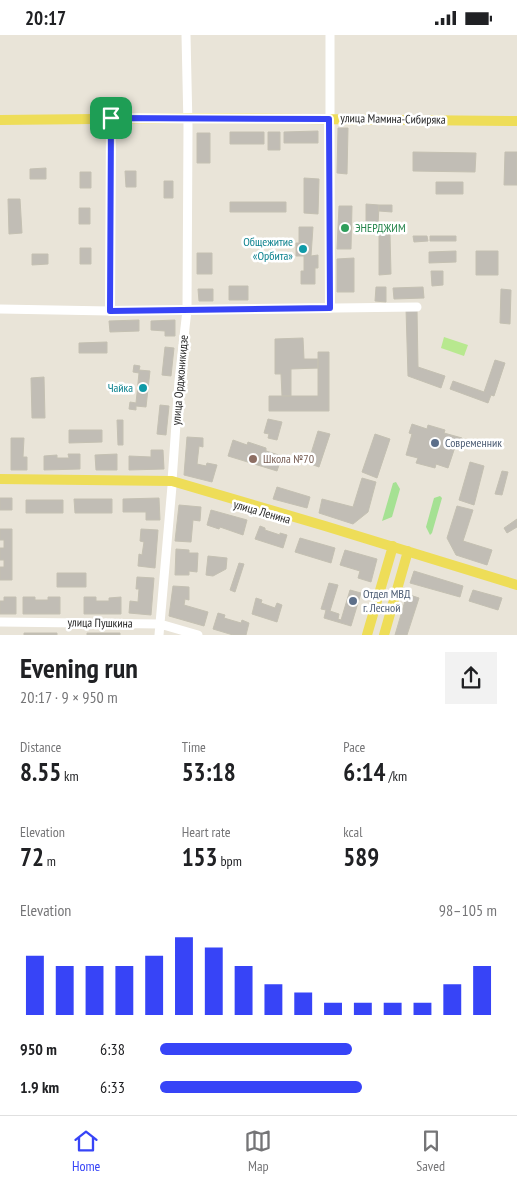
<!DOCTYPE html>
<meta charset="utf-8">
<style>
:root{--surface:#fff;--page:#f2f2f2;--text:#202124;--muted:#757577;--line:#e0e0e0;--accent:#3744f7}
body{margin:0;font-family:"PT Sans Narrow",sans-serif;background:var(--page);color:var(--text);height:100vh;display:flex;flex-direction:column;font-size:19px;white-space:nowrap}
*{box-sizing:border-box;margin:0}
p{font-size:16px;color:var(--muted)}
.icon{flex:none;width:28px;height:28px;fill:none;stroke:currentColor;stroke-width:2;stroke-linecap:round;stroke-linejoin:round}
.map{position:relative;height:600px;overflow:hidden}
.side{display:flex;flex-direction:column;background:var(--surface);flex:1}
.side>*{flex:none}
.pin{position:absolute;display:grid;place-items:center;width:42px;height:42px;color:#fff;margin:-21px;border-radius:10px;box-shadow:0 2px 8px #0006}
.round{display:grid;place-items:center;flex:none;width:52px;height:52px;border-radius:0px;background:var(--page)}
.summary{display:flex;align-items:center;justify-content:space-between;height:85px;padding:0 20px}
h1{font-size:28px;font-weight:800;line-height:38px}
.metrics{display:grid;grid-template-columns:repeat(3,1fr);gap:8px;height:85px;padding:5px 20px}
.metrics div{display:grid;align-content:center}
.metrics b{font-size:25px;font-weight:800}
.metrics small{font-size:14px;font-weight:400}
.metrics p{font-size:14px}
.chart{height:140px;padding:10px 20px}
.chart p{display:flex;justify-content:space-between}
.chart svg{width:100%;height:90px;margin-top:5px;stroke:var(--accent);stroke-width:6}
ul{padding:0 20px;list-style:none;font-size:16px}
li{display:grid;grid-template-columns:80px 60px 1fr;align-items:center;height:38px}
li i{height:12px;border-radius:6px;background:var(--accent)}
.status{display:flex;justify-content:space-between;align-items:center;height:35px;padding:0 25px;background:var(--surface);direction:ltr}
.status svg{height:14px;fill:currentColor}
.tab-bar{display:flex;justify-content:space-around;align-items:center;height:70px;border-top:1px solid var(--line);background:var(--surface);font-size:14px;color:var(--muted)}
.tab-bar a{display:grid;justify-items:center;gap:2px}
.tab-bar .on{color:var(--accent)}
.map>svg:first-child{display:block}
</style>
<div class="status"><b>20:17</b><svg viewBox="0 0 49 12"><path d="M0 12V9h3v3zM5 12V6h3v6zM10 12V3h3v9zM15 12V0h3v12zM26 1h20v11H26zM47 4h2v5h-2z"/></svg></div>
<div class="map">
<svg width="517" height="600" viewBox="0 0 517 600">
<rect width="100%" height="100%" fill="#e9e4d8"/>
<path fill="#a5e193" d="M396,447L400,454L392,482L382,486L393,448Z
M440,461L442,463L432,498L430,500L426,492L434,463Z"/>
<path fill="#b8e88f" d="M444,302L468,310L464,321L441,313Z"/>
<path fill="#c1bdb5" stroke="#c4c0b2" d="M338,93H348L347,139L337,138Z
M318,96V108H284V97Z
M230,97H264V109H230Z
M268,97H280V115H268Z
M197,98H210V128H197Z
M413,117L476,118L475,137L413,136Z
M505,117H517V150H504Z
M46,133V144H30V134Z
M125,136H136V152H126Z
M80,137H91V153H80Z
M304,143L319,144L318,179L304,178Z
M164,146H173V163H164Z
M436,147H463V159H436Z
M8,164H20L22,198L9,199Z
M230,167H286V177H230Z
M366,169L379,170L378,191H366Z
M379,170H392V177L379,176Z
M339,171H352L351,214H337Z
M79,173H90V189H79Z
M299,192H313L311,221L318,220V233H315V249H301V236H304V221H296V208H299Z
M379,199H390L391,239L379,240Z
M413,201H427L428,206L414,207Z
M430,201H456V206H430Z
M80,213H91V229H80Z
M456,216V227L429,228V217Z
M476,216H498V240H476Z
M197,218H212V239H197Z
M32,219H48V229L32,230Z
M354,223V257H337V224Z
M431,236H443V250L432,251Z
M229,251H248V265H229Z
M376,252H386V267L375,266Z
M423,252L424,263L394,264L393,253Z
M198,254H213V266H199Z
M501,254L511,255L510,289L500,288Z
M406,274H417L418,332L445,341L441,353L408,341Z
M139,285V296L110,297L109,286Z
M175,285V301H165V296L151,295V286Z
M303,303L304,324H318V333L291,334V361H282L281,339H275V304Z
M107,307V318H79V308Z
M165,312L174,313L171,341L162,340Z
M318,317H329V376H269V361H318Z
M495,325L505,328L494,361L491,360L488,368L450,354L453,346L484,357Z
M134,330L140,331L139,335L150,336L146,372L136,371V375L129,374L130,367L136,368L139,338L133,337Z
M44,342L45,383H32L31,343Z
M160,370L169,371L166,400L157,399Z
M268,384L282,387L277,405L268,403L269,399L264,398Z
M117,385H123V410H118Z
M412,389L427,394L428,390L445,395L444,398L462,403L459,413L455,412L448,433L436,429L435,433L416,428L418,423L406,420L412,399L409,398Z
M69,395H102V407L69,408Z
M318,396L330,399L319,432L308,428Z
M375,399L390,404L377,443L362,437Z
M187,402L203,403V412L199,411L197,429L206,431L207,428L217,430L212,447L184,440Z
M11,403H24L23,422H27V435H11Z
M233,405L247,410L248,407L266,413V416L282,421L277,436L228,421Z
M151,415H163L164,434L129,435V421L151,422Z
M68,419H80V434L44,435V421L57,420V423H69Z
M117,419V435H96L95,420Z
M470,427L484,431L474,470L459,465Z
M502,436L508,437L502,460L495,459Z
M362,443L376,447L368,477L353,489L319,478L322,464L353,472Z
M277,452L310,462L307,473L273,464Z
M0,463H12V475H0Z
M159,463L160,485H146V477H123V464Z
M74,464H112V478H75Z
M26,465H63V478H26Z
M179,470L201,472L200,486L193,485L191,507L175,506Z
M457,471L473,475L463,506L492,515L487,530L456,520L447,503Z
M211,475L247,485L243,500L220,492L219,494L207,490Z
M517,484V492L507,498L504,493Z
M260,491L265,493V495L280,500V498L287,500L283,513L255,504Z
M0,494H12V545H0V532H4V525H0V513H4V505H0Z
M141,494L158,495L155,533L138,531L139,519L142,520L144,507L140,506Z
M300,503L335,513L331,528L295,517Z
M176,514L189,515V518H198L197,537L189,536V540H175Z
M345,515L377,524L371,547L358,543L360,536L340,530Z
M208,521L227,523L226,534L213,541L206,540Z
M239,528L244,529L235,557L230,555Z
M414,536L463,551L460,562L410,548Z
M57,538H86V552H57Z
M137,542L154,543L151,580L129,578L130,566L138,567L139,554H136Z
M329,548L338,550L330,576L339,579L338,584L341,585L350,555L361,558L351,591L324,583L326,575L321,574Z
M173,551L189,552V565L185,564L184,570L208,577L204,591L169,581Z
M473,555L502,563L498,575L469,566Z
M407,559L419,563L407,600H395Z
M4,562H16V579H0V566H4Z
M23,562H35V565H48V562H60V579H23Z
M84,562H96V566H109V563L121,562V579H84Z
M256,563L262,565L261,568L275,573L277,568L282,570L277,587L252,579Z
M218,578L225,580L224,583L241,588L242,585L249,588L246,600H233L213,594Z
M24,598H57V600H24Z
M87,598H120V600H87Z"/>
<g fill="none" stroke-linecap="round" stroke-linejoin="round">
<path stroke="#fff" stroke-width="9" d="M330,0V273
M0,274L110,276L417,272
M110,276L111,83
M172,446L179,346L187,275L188,91L186,0
M0,587L160,589L198,600
M159,600L172,451"/>
<path stroke="#eedd58" stroke-width="10" d="M0,85L188,83L517,86
M0,444L172,446L325,491L517,550
M367,600L393,511
M384,600L408,516"/>
</g>
<g fill="none" stroke-linecap="round" stroke-linejoin="round">
<defs>
<path id="route" d="M111,83L329,84L330,273L110,276Z"/>
</defs>
<use href="#route" stroke="#fff" stroke-width="10"/>
<use href="#route" stroke="#3744f7" stroke-width="6"/>
</g>
<circle fill="#2e9e5b" stroke="#fff" stroke-width="2" cx="345" cy="193" r="5"/>
<g fill="#0f9aa8" stroke="#fff" stroke-width="2">
<circle cx="303" cy="214" r="5"/>
<circle cx="143" cy="353" r="5"/>
</g>
<g fill="#5c6f8a" stroke="#fff" stroke-width="2">
<circle cx="435" cy="408" r="5"/>
<circle cx="353" cy="566" r="5"/>
</g>
<circle fill="#8d6e63" stroke="#fff" stroke-width="2" cx="253" cy="424" r="5"/>
<g text-anchor="middle" stroke-width="5" stroke-linejoin="round" paint-order="stroke">
<g font-size="12" fill="#272727" stroke="#fff">
<text transform="translate(393 84) rotate(1)" y="4">улица Мамина-Сибиряка</text>
<text transform="translate(180 345) rotate(-85)" y="4">улица Орджоникидзе</text>
<text transform="translate(262 477) rotate(16)" y="4">улица Ленина</text>
<text transform="translate(100 588) rotate(1)" y="4">улица Пушкина</text>
</g>
<g font-size="12" fill="#27864d" stroke="#fff" text-anchor="start">
<text x="355" y="197">ЭНЕРДЖИМ</text>
</g>
<g font-size="12" fill="#0d838f" stroke="#fff" text-anchor="end">
<text x="293" y="211">Общежитие<tspan x="293" dy="14">«Орбита»</tspan></text>
<text x="133" y="357">Чайка</text>
</g>
<g font-size="12" fill="#4e5e75" stroke="#fff" text-anchor="start">
<text x="445" y="412">Современник</text>
<text x="363" y="563">Отдел МВД<tspan x="363" dy="14">г. Лесной</tspan></text>
</g>
<g font-size="12" fill="#785e54" stroke="#fff" text-anchor="start">
<text x="263" y="428">Школа №70</text>
</g>
</g>
</svg>
<div class="pin" style="left:111px;top:83px;background:#1e9e55"><svg class="icon" aria-label="arrive" viewBox="0 0 24 24"><path d="M6 21V4h12l-3 4 3 4H6"/></svg></div>
</div>
<section class="side">
<div class="summary"><div><h1>Evening run</h1><p>20:17 · 9 × 950 m</p></div><a class="round"><svg class="icon" aria-label="share" viewBox="0 0 24 24"><path d="M12 15V3M7 8l5-5 5 5M5 13v7h14v-7"/></svg></a></div>
<div class="metrics">
<div><p>Distance</p><b>8.55<small> km</small></b></div>
<div><p>Time</p><b>53:18</b></div>
<div><p>Pace</p><b>6:14<small> /km</small></b></div>
</div>
<div class="metrics">
<div><p>Elevation</p><b>72<small> m</small></b></div>
<div><p>Heart rate</p><b>153<small> bpm</small></b></div>
<div><p>kcal</p><b>589</b></div>
</div>
<div class="chart"><p><span>Elevation</span>98–105 m</p>
<svg viewBox="0 0 160 44" preserveAspectRatio="none"><path d="M5 44V15M15 44V20M25 44V20M35 44V20M45 44V15M55 44V6M65 44V11M75 44V20M85 44V29M95 44V33M105 44V38M115 44V38M125 44V38M135 44V38M145 44V29M155 44V20"/></svg>
</div>
<ul>
<li><b>950 m</b>6:38<i style="width:57%"></i></li>
<li><b>1.9 km</b>6:33<i style="width:60%"></i></li>
</ul>
</section>
<nav class="tab-bar">
<a class="on"><svg class="icon" aria-label="home" viewBox="0 0 24 24"><path d="M3 11l9-7 9 7M6 9v11h12V9"/></svg>Home</a>
<a><svg class="icon" aria-label="map" viewBox="0 0 24 24"><path d="M3 6l6-2 6 2 6-2v14l-6 2-6-2-6 2zM9 4v14M15 6v14"/></svg>Map</a>
<a><svg class="icon" aria-label="saved" viewBox="0 0 24 24"><path d="M7 4h10v16l-5-4-5 4z"/></svg>Saved</a>
</nav>
